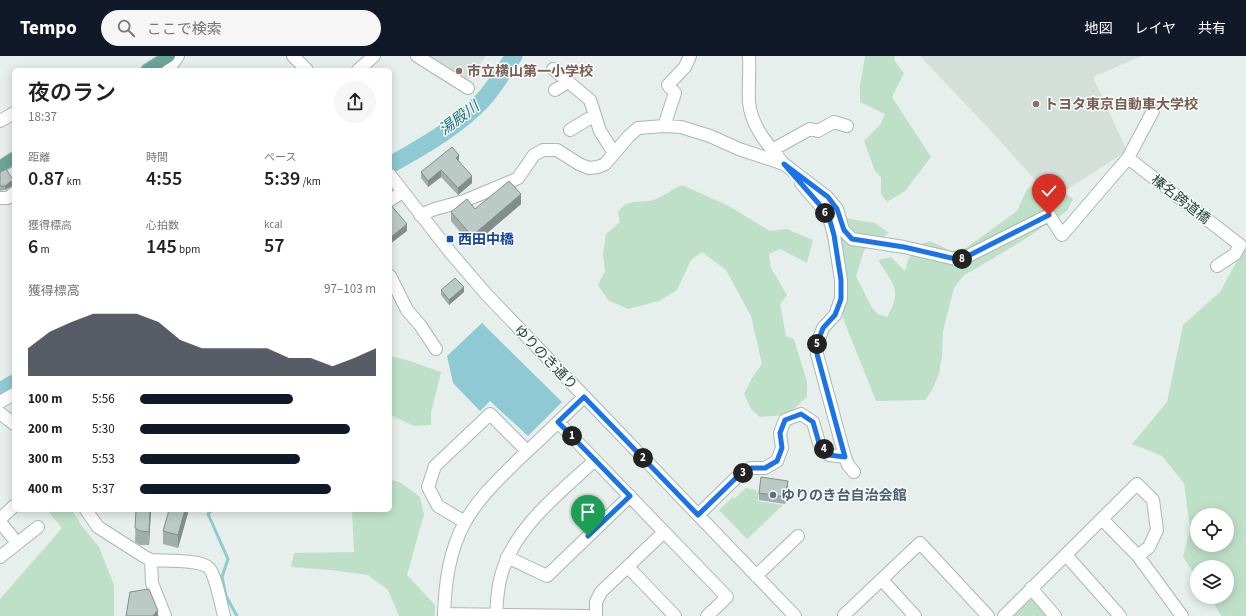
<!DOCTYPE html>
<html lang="ja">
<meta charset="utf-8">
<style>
:root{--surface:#fff;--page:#f6f6f6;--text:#222;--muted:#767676;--accent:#111827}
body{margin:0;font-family:"Source Sans 3","Noto Sans JP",sans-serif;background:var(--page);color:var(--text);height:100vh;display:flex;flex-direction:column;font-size:15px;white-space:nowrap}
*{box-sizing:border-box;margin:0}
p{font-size:13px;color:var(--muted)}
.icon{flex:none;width:22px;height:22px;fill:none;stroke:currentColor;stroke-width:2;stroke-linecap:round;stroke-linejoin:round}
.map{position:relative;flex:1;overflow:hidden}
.panel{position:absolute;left:12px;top:12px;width:380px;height:444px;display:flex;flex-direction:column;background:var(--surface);border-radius:6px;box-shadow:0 2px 10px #0003}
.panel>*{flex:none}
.controls{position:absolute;left:1190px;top:452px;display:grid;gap:8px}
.controls a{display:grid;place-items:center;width:44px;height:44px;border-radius:50%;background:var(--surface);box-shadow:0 2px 10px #0003;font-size:20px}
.pin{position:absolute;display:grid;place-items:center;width:34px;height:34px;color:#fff;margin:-41px -17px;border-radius:50% 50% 50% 0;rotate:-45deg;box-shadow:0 0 4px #0007}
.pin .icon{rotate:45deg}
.km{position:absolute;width:20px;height:20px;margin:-10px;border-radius:50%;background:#222;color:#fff;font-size:11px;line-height:20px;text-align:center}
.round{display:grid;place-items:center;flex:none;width:42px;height:42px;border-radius:21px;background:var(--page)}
.head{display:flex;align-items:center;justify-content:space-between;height:68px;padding:0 16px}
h1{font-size:22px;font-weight:600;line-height:30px}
.figures{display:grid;grid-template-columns:repeat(3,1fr);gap:6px;height:68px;padding:4px 16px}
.figures div{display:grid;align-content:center}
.figures b{font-size:20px;font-weight:600}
.figures small{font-size:11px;font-weight:400}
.figures p{font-size:11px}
.chart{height:112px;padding:8px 16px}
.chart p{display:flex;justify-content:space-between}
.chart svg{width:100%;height:72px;margin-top:4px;fill:var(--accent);opacity:.7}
ul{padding:0 16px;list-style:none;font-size:13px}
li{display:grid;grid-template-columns:64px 48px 1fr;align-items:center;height:30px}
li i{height:10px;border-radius:5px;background:var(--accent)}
header{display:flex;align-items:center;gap:24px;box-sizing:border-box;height:56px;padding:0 20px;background:var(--accent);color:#fff}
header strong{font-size:19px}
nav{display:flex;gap:22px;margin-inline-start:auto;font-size:14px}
.search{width:280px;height:36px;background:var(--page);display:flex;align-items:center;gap:10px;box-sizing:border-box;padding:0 14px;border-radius:22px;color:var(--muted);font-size:15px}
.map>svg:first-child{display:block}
</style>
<header>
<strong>Tempo</strong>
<div class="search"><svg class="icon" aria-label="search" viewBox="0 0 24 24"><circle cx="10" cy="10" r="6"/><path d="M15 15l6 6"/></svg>ここで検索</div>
<nav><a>地図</a><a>レイヤ</a><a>共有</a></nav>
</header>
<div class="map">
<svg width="1246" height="560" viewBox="0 0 1246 560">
<rect width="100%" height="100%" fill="#e6efeb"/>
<path fill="#d4dfda" d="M421,0H486L464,29Z
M920,0H1142L1093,21L1127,95L1052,143L991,75Z"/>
<path fill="#bfe0c8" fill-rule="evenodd" d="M865,0H895L894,4L904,17L892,41L931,101L905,135L887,146L881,138V121L875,115L864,85L880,69L885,58L860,46V30Z
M1042,123L1073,143L1067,155L1019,187L963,220L954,232L943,275L942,300L939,318L932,334L925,344L876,345L843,262V212L826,180L832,160L875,167L889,177L864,194L856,220L872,252L878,258L887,261C903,234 893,228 878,204L891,201L905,215C909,198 913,190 930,185L951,195L966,192L1017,155L1027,133Z
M682,129L727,149L770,175L787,173L813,184L807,207L780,193L769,198L771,212L787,239L780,248L786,280L794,283L807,326V341L787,359L760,361L751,353L744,338L752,322L762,308L751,260L726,214L702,196L691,204L677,234L659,245L628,253L608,244L598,229L605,215L603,198L606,178L620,166L618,156C628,141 641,148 653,144C662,141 673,133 682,129Z
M1246,188V560H1221L1210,541H1227V511H1197V522L1183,501L1190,473L1184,427L1162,400L1132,388L1167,346L1183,269L1220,236ZM1197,459H1227V489H1197Z
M390,300L410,305L441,316L431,357V369L414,370L390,359Z
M390,423L401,427L420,441L424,458L407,519L435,549V560H399L388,534L368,519L331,514L291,511L294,497L354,496L352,454H390Z
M746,432L756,434V436L759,437L758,445L783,449L747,483L719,454L733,441L734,443Z
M47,454H72L81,469L99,491L114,529V560H0V543L62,472Z
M1031,534L1050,560H1006Z"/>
<path fill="#8ec9d4" d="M482,267L562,346L528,380L490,345L480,355L453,327L447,300Z"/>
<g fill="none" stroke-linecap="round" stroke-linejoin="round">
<path stroke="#8ec9d4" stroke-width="3" d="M212,454L208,458L228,503L222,521L226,540L237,560"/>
<path stroke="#8ec9d4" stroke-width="17" d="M390,109C422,91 456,72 482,45C494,33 504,14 514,0
M0,335L14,327"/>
<defs>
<path id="minor" d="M293,0L307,14
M417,0L468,32
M749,0C750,15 748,31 749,46C751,70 768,89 783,107
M553,13L590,44L600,75L614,97
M168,14L178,0
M358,14L374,0
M555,34L568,26
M0,65L14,57
M664,70L675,37L668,29L685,11L690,0
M570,74L595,59
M772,94L810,73L818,75L834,66L847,70
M1128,102L1240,189L1235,198L1217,210
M390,119L450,196L487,239L795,560
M801,127L819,148L830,165L834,179L841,224V243L835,259L823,272L817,288V298L845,401L848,409L854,416
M0,142H8L14,137
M390,144L403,136
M420,159L435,153L464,145L512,125L518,122L534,99L543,94H557L579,108L589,112L598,111L605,108L629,80L638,72L664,70L681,71L710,80L739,93L784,108L827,141L837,153L843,174L852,183L904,191L960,204L1049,159L1062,179L1128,102L1153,55
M390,220L407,254L420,269L436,293
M0,346L14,338
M0,357L14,368
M558,366L727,541L707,560
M86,454L98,471L145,501L151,504C163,505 201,503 209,512C216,520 221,549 224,560
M698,459L739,419L751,412H765L777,405L782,392L780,377L785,364L801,358L813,366L819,387L829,399L845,401
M0,463L14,450
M1102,463L1138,500L1182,560
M0,466L17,487
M465,466L438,450L428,431L435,410L490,358L527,395
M1066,499L1120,560
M0,501L38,471
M507,501L547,520L630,440
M151,504L152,527L165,560
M628,511L675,560
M756,520L798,480
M882,524L915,560
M1031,532L1055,560
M444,558L588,560
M444,560C445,527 449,495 465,466C479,441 500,422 520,402C542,382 563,361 584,341
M496,560C497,547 497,533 501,520C513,472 560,437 595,404
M596,560V546L601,536L664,476
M845,560L844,559L920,487L988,560
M1004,560L1137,428L1153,444L1157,474L1149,491L1138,500"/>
<path id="major" d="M147,14L169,0
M0,111L14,102"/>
</defs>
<use href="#minor" stroke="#a8b8b2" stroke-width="14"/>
<use href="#major" stroke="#c2cac8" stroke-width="14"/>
<use href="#minor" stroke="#fff" stroke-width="12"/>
<use href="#major" stroke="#6aa596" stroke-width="12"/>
</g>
<path fill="#a1aea9" d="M459,106L472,127L458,139L441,121L428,131L421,122V116Z
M0,116L14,125V130L10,131L5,134L0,135Z
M521,148L472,190L451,165V156L475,153Z
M441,234L464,236L449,249L441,239Z
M788,432L785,448L759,444V437Z
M136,454H151L149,489H140L135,486Z
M188,454V457L178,492L163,488V475Z"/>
<path fill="#838d89" d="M459,99V106L456,109V102Z
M441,114V121L428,131V125Z
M472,120V127L458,139V132Z
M14,125V130L10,131L5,134V130L10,126Z
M521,138V148L472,190V180Z
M407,168V175L390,188V182Z
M464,231V236L449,249V244Z
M788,425V432L785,448V441Z
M150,454H151L149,489V476Z
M185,454H188V457L178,492V479Z
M158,555V560H153L156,556Z"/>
<path fill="#bbcac4" stroke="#838d89" d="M452,91L459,99L456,102L472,120L458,132L441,114L428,125L421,116Z
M6,113L14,125L10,126L5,130H0V116Z
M509,125L521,138L472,180L451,156L467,143L475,153Z
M390,148L407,168L390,182Z
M455,222L464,231L449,244L441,234Z
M761,421L788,425L785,441L759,437Z
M136,454H150L149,476L140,475L135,472Z
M169,454H185L178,479L163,475Z
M149,533L158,555L156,556L153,560H126L130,536Z"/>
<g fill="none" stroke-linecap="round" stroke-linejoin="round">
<defs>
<path id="route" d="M588,480L630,440L558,366L584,341L698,459L739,419L751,412H765L777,405L782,392L780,377L785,364L801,358L813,366L819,387L829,399L845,401L817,298V288L823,272L835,259L841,243V224L834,179L830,165L819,148L784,108L828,141L837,153L844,174L852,183L904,191L960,204L1049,159"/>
</defs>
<use href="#route" stroke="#fff" stroke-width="8"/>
<use href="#route" stroke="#1a73e8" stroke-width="5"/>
</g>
<g fill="#8d6e63" stroke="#f7fbf9" stroke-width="1.5">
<circle cx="459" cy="15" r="4"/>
<circle cx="1036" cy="48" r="4"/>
</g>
<rect fill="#1a4fb4" stroke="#f7fbf9" stroke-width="1.5" x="446" y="179" width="8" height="8" rx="2"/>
<circle fill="#5c6f8a" stroke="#f7fbf9" stroke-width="1.5" cx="773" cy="439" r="4"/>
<g text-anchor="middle" stroke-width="3" stroke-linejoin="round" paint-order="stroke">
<g font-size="14" font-weight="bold" fill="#785e54" stroke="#f7fbf9" text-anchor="start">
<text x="467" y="20">市立横山第一小学校</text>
<text x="1044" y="53">トヨタ東京自動車大学校</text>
</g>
<g font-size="14" fill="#24423a" stroke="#f7fbf9">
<text transform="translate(1181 143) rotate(38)" y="5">榛名跨道橋</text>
<text transform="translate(546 301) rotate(46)" y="5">ゆりのき通り</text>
</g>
<g font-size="14" font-weight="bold" fill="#164399" stroke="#f7fbf9" text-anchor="start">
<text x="458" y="188">西田中橋</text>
</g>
<g font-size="14" font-weight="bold" fill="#4e5e75" stroke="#f7fbf9" text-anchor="start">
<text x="781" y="444">ゆりのき台自治会館</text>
</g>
<g font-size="15" font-style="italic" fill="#1c6f80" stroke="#f7fbf9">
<text transform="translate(459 62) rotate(-37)" y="5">湯殿川</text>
</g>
</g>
</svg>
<div class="controls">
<a><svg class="icon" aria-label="locate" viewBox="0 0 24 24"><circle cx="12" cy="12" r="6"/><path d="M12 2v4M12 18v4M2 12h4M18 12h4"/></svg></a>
<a><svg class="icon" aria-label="layers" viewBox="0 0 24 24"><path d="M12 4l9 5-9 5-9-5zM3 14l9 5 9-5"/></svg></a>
</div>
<div class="pin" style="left:588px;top:480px;background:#1e9e55"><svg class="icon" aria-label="arrive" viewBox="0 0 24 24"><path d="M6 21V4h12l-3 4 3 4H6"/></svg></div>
<div class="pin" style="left:1049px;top:159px;background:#d93025"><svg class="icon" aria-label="check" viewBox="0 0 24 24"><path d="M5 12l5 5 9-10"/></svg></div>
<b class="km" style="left:572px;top:380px">1</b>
<b class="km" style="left:643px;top:402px">2</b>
<b class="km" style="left:743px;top:417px">3</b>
<b class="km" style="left:824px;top:393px">4</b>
<b class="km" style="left:817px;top:288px">5</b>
<b class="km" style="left:825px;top:157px">6</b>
<b class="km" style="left:962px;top:203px">8</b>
<section class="panel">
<div class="head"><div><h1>夜のラン</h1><p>18:37</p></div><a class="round"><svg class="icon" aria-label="share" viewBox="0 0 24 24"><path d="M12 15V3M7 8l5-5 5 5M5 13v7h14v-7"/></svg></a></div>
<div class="figures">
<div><p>距離</p><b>0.87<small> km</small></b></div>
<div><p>時間</p><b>4:55</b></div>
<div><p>ペース</p><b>5:39<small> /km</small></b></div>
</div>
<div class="figures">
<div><p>獲得標高</p><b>6<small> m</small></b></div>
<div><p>心拍数</p><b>145<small> bpm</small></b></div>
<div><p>kcal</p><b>57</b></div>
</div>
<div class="chart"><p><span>獲得標高</span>97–103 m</p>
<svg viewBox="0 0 160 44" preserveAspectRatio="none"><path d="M0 44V27L10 17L20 11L30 6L40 6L50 6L60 11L70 22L80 27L90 27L100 27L110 27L120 33L130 33L140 38L150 33L160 27V44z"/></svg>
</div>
<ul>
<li><b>100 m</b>5:56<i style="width:65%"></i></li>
<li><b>200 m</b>5:30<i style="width:89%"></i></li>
<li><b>300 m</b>5:53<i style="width:68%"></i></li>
<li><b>400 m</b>5:37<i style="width:81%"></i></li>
</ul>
</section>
</div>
